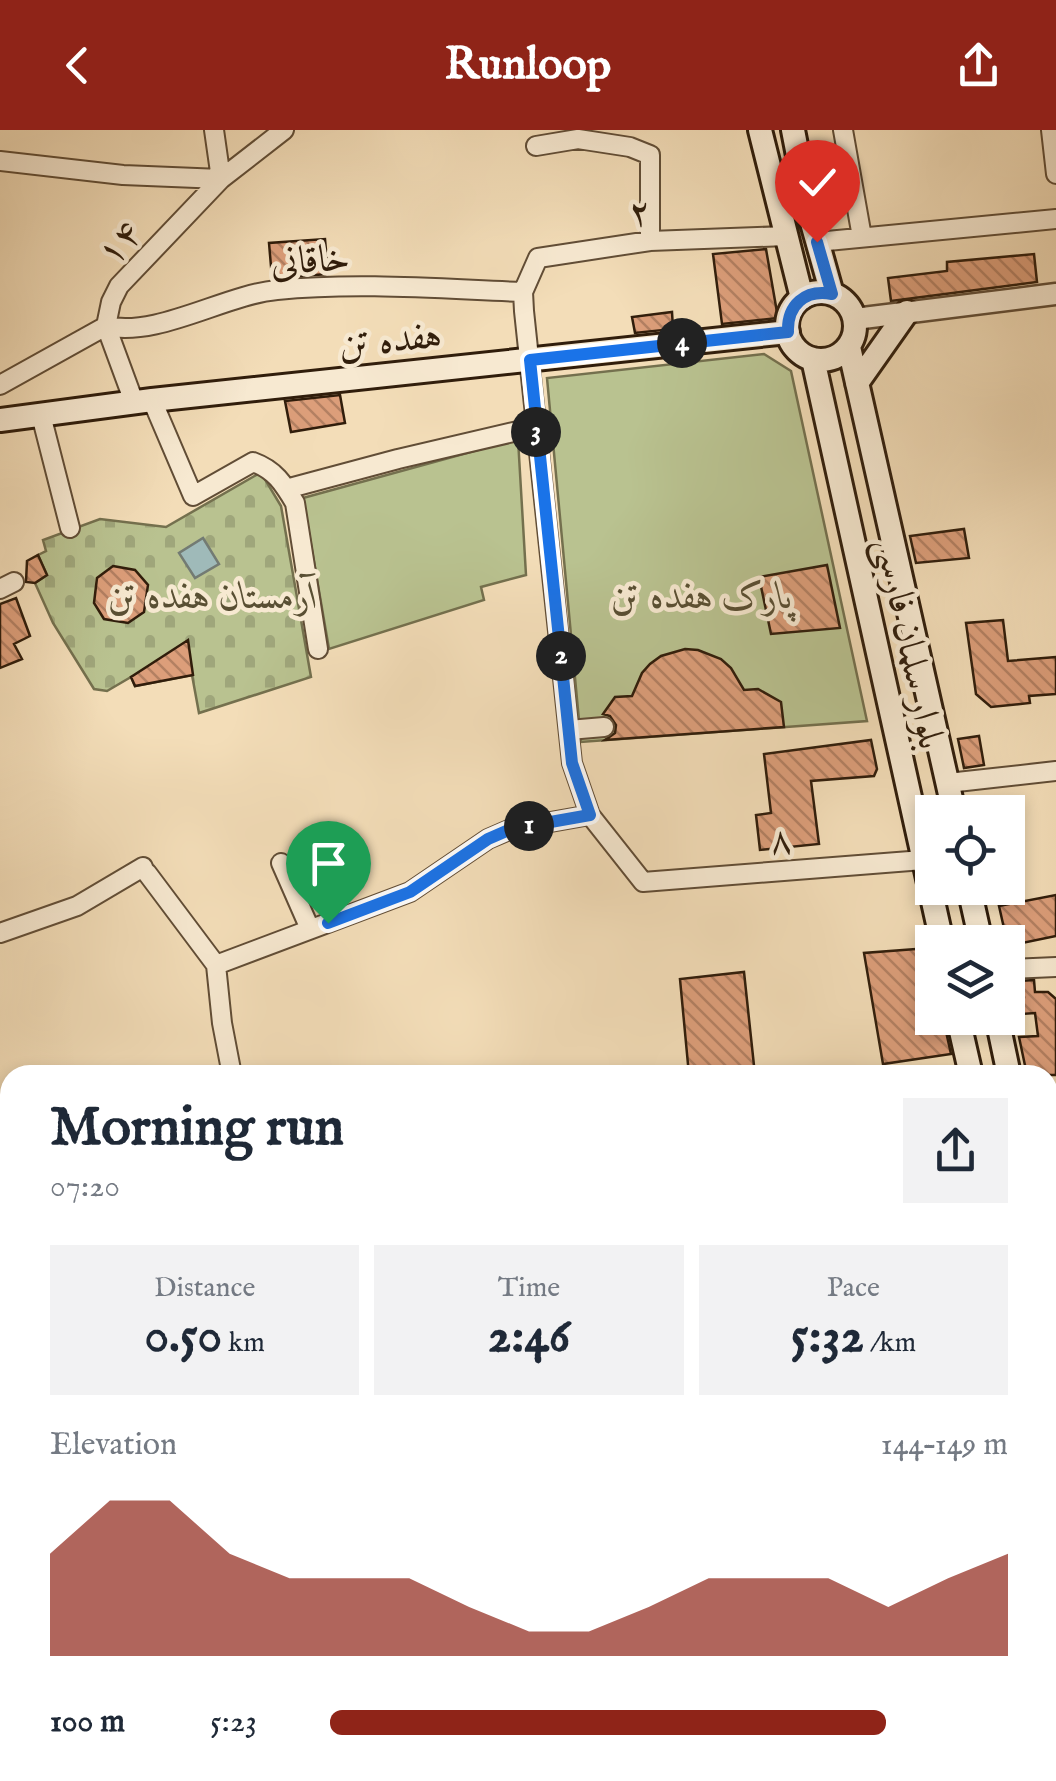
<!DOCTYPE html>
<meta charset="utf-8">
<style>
:root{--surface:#fff;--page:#f2f2f3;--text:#1f2937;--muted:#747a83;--accent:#8f2418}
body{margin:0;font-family:"IM FELL English",Amiri,serif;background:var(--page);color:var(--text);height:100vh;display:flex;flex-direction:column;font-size:38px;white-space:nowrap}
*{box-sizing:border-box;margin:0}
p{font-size:32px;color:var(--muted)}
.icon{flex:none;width:55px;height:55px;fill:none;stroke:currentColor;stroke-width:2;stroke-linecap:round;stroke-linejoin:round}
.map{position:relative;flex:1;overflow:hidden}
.drawer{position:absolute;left:0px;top:935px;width:1058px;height:718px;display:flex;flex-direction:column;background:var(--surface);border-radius:30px 30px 0 0;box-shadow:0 5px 15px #0003}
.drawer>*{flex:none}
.tools{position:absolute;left:915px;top:665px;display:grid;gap:20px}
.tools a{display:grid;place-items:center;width:110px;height:110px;border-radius:0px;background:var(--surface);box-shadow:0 5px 15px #0003;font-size:50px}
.pin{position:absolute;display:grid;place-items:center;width:85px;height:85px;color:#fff;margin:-102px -42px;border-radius:50% 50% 50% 0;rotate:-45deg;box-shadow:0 0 10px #0007}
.pin .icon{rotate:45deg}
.km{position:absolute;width:50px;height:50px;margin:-25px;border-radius:50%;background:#222;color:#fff;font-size:28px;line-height:50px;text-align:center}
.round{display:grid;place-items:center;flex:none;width:105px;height:105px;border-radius:0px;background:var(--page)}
.summary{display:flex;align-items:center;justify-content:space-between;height:170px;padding:0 50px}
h1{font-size:55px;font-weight:700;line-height:75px}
.figures{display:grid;grid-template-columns:repeat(3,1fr);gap:15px;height:170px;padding:10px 50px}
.figures div{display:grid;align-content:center;border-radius:0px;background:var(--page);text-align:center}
.figures b{font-size:50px;font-weight:700}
.figures small{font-size:28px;font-weight:400}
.figures p{font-size:28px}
.chart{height:280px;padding:20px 50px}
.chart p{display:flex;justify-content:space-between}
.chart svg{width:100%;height:180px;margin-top:10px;fill:var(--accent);opacity:.7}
ul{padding:0 50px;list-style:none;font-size:32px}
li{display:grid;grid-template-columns:160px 120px 1fr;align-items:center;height:75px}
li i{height:25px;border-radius:12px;background:var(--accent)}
header{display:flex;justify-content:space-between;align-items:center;height:130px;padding:0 50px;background:var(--accent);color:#fff;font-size:45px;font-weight:700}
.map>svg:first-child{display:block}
</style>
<header><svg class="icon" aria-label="back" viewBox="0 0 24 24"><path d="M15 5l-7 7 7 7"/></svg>Runloop<svg class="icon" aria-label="share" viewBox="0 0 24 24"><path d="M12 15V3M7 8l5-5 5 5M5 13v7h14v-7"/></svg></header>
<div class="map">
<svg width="1056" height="1651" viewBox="0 0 1056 1651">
<defs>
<pattern id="cemetery-stones" width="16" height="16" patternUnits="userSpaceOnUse" patternTransform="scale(2.5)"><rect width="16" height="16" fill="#b9c290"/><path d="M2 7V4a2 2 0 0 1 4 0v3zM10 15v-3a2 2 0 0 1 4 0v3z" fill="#9fa67b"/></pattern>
<pattern id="building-back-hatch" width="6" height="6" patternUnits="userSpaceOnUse" patternTransform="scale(2.5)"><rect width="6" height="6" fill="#dc9e7a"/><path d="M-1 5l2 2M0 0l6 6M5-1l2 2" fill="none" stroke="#b38062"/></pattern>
</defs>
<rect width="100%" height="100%" fill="#f3ddb8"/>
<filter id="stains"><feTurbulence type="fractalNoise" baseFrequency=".002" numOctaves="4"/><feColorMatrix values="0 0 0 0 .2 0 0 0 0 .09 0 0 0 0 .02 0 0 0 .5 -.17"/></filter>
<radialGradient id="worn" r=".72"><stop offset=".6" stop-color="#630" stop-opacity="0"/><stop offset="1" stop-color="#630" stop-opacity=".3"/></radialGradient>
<path fill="url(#cemetery-stones)" stroke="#74704e" stroke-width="2.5" d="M258,344L263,346L281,376L311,547L199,583L192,545L135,556L131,547L107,561L94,559L53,493L35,453L47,445L38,425L46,421L43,410L100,389L166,397Z"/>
<path fill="#b9c290" stroke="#74704e" stroke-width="2.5" d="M764,224L791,241L867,591L581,612L547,248Z
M518,309L526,445L481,457L484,470L329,519L303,368Z"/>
<path fill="#9fbab9" stroke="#737b73" stroke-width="2.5" d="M203,408L219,434L195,448L179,423Z"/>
<path fill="url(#building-back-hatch)" stroke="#301d0b" stroke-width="2.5" d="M325,109L328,144L272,148L269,113Z
M766,119L778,188L722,194L713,124Z
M1034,124L1037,152L891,171L888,148L947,141V132Z
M672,182L673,199L635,203L632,187Z
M340,265L345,293L291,302L285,271Z
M964,399L969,428L916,433L910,406Z
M38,425L47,445L35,453L26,452L27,431Z
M827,435L840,498L771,504L759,447Z
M113,436L135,440L148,455L144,482L128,493L104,489L94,473L97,448Z
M16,468L30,506L14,514L22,529L0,538V474Z
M1003,490L1008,531L1056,527V564L1029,566L1030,573L991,577L976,564L966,493Z
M188,510L193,545L135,556L131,547Z
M685,519L698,520L721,529L731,538L744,560L758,559L781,572L784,597L605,610L615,603L616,595L610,586L603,584L615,567L632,566L642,543L650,534L661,526Z
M979,606L984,635L964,638L958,609Z
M871,610L877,639L874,646L811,651L819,714L760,720L756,685L771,683L764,624Z
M1056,765V806L1008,816L999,776Z
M929,818L932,823V888H943L951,924L883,934L864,823Z
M744,842L755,945H689L680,849Z
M1034,850L1035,862H1048L1056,869V945H1027L1019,907L1038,906L1035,883L1022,884L1024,867L1020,859L1019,851Z"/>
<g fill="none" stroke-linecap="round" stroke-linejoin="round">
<defs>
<path id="minor" d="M843,0L862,107
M1051,0L1056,44
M536,16L578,9L630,17L650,25V111
M0,31L123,45L221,49L214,0
M786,106L650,111L538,128L523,162L524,181L572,633L590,685L643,752L923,730
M817,112L1056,89
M106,196C157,208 224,165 277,160C359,152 442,159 523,162
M106,196L134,272
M0,255L106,196L111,172L119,156L221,49L284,0
M152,270L193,366L253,332C275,340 283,353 295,373L318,519
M41,285L70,398
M286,359L398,329L535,297
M0,459L14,452
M569,600L604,597
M948,653L1056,641
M281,733L310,799
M147,743L216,835L222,893L232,945
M0,803L77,776L143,737
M216,835L410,762L488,709L511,699L590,685
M1008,839L1056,837
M1008,870L1012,869
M1048,1496L1056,1494
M912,1642L914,1651
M102,1651L103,1642
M547,1651L549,1642"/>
<path id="tertiary" d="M855,189L1056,164"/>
<path id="secondary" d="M760,0L802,168
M793,0L809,82L832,164
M787 196a34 34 0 1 1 68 0a34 34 0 1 1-68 0Z
M849,217L954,682
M813,229L942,812
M857,253L907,182
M0,290L152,270L788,202
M969,758L981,812
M958,888L971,945
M997,888L1009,945
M1048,1143L1056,1188
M1048,1213L1056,1205
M1048,1242L1056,1241
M1048,1318L1056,1353
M0,1365L10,1367"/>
</defs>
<use href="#minor" stroke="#614d36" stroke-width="22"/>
<use href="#tertiary" stroke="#614d36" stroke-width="25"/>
<use href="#secondary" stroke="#301d0b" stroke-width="28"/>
<use href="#minor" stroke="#f7e9d1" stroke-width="18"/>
<use href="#tertiary" stroke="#f7e9d1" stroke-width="20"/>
<use href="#secondary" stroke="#f7e9d1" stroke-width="22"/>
</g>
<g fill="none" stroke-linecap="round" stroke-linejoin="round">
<defs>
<path id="route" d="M328,793L410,762L488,709L511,699L590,685L572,633L530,230L788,202C787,175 805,159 832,164L817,112"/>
</defs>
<use href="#route" stroke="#fff" stroke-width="20"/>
<use href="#route" stroke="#1a73e8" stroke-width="12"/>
</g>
<g text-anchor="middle" stroke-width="9" stroke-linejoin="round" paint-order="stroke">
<g font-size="38" fill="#301d0b" stroke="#f7e9d1">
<text transform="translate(640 81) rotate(-6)" y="13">۲</text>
<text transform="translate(118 112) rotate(-48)" y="13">۱۴</text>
<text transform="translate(310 129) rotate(-4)" y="13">خاقانی</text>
<text transform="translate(390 209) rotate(-6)" y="13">هفده تن</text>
<text transform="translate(911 513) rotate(78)" y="13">بلوار سلمان فارسی</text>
<text transform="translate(781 709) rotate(-4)" y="13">۸</text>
</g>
<g font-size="38" font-style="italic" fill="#594f33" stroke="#f7e9d1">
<text x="213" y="478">آرمستان هفده تن</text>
<text x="702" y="478">پارک هفده تن</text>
</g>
</g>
<rect width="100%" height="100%" filter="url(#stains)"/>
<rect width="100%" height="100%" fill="url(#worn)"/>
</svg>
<div class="tools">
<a><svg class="icon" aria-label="locate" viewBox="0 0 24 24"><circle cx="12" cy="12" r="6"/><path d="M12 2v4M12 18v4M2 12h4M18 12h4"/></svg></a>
<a><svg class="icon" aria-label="layers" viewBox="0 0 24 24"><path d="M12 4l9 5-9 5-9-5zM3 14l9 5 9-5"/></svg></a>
</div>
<div class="pin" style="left:328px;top:793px;background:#1e9e55"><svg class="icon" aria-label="arrive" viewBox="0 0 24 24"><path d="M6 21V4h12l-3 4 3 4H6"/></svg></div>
<div class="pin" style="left:817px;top:112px;background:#d93025"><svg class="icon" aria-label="check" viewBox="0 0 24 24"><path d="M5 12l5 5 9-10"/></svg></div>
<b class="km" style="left:529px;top:696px">1</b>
<b class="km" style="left:561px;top:526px">2</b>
<b class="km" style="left:536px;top:302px">3</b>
<b class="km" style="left:682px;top:213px">4</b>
<section class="drawer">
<div class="summary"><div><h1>Morning run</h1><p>07:20</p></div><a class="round"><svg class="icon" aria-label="share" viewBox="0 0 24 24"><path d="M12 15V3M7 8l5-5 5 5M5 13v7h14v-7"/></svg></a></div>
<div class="figures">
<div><p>Distance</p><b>0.50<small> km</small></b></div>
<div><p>Time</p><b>2:46</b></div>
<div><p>Pace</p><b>5:32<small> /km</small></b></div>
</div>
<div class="chart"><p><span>Elevation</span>144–149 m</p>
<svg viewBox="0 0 160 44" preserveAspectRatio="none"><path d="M0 44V19L10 6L20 6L30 19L40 25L50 25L60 25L70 32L80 38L90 38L100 32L110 25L120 25L130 25L140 32L150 25L160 19V44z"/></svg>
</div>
<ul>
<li><b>100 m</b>5:23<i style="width:82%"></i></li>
</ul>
</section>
</div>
